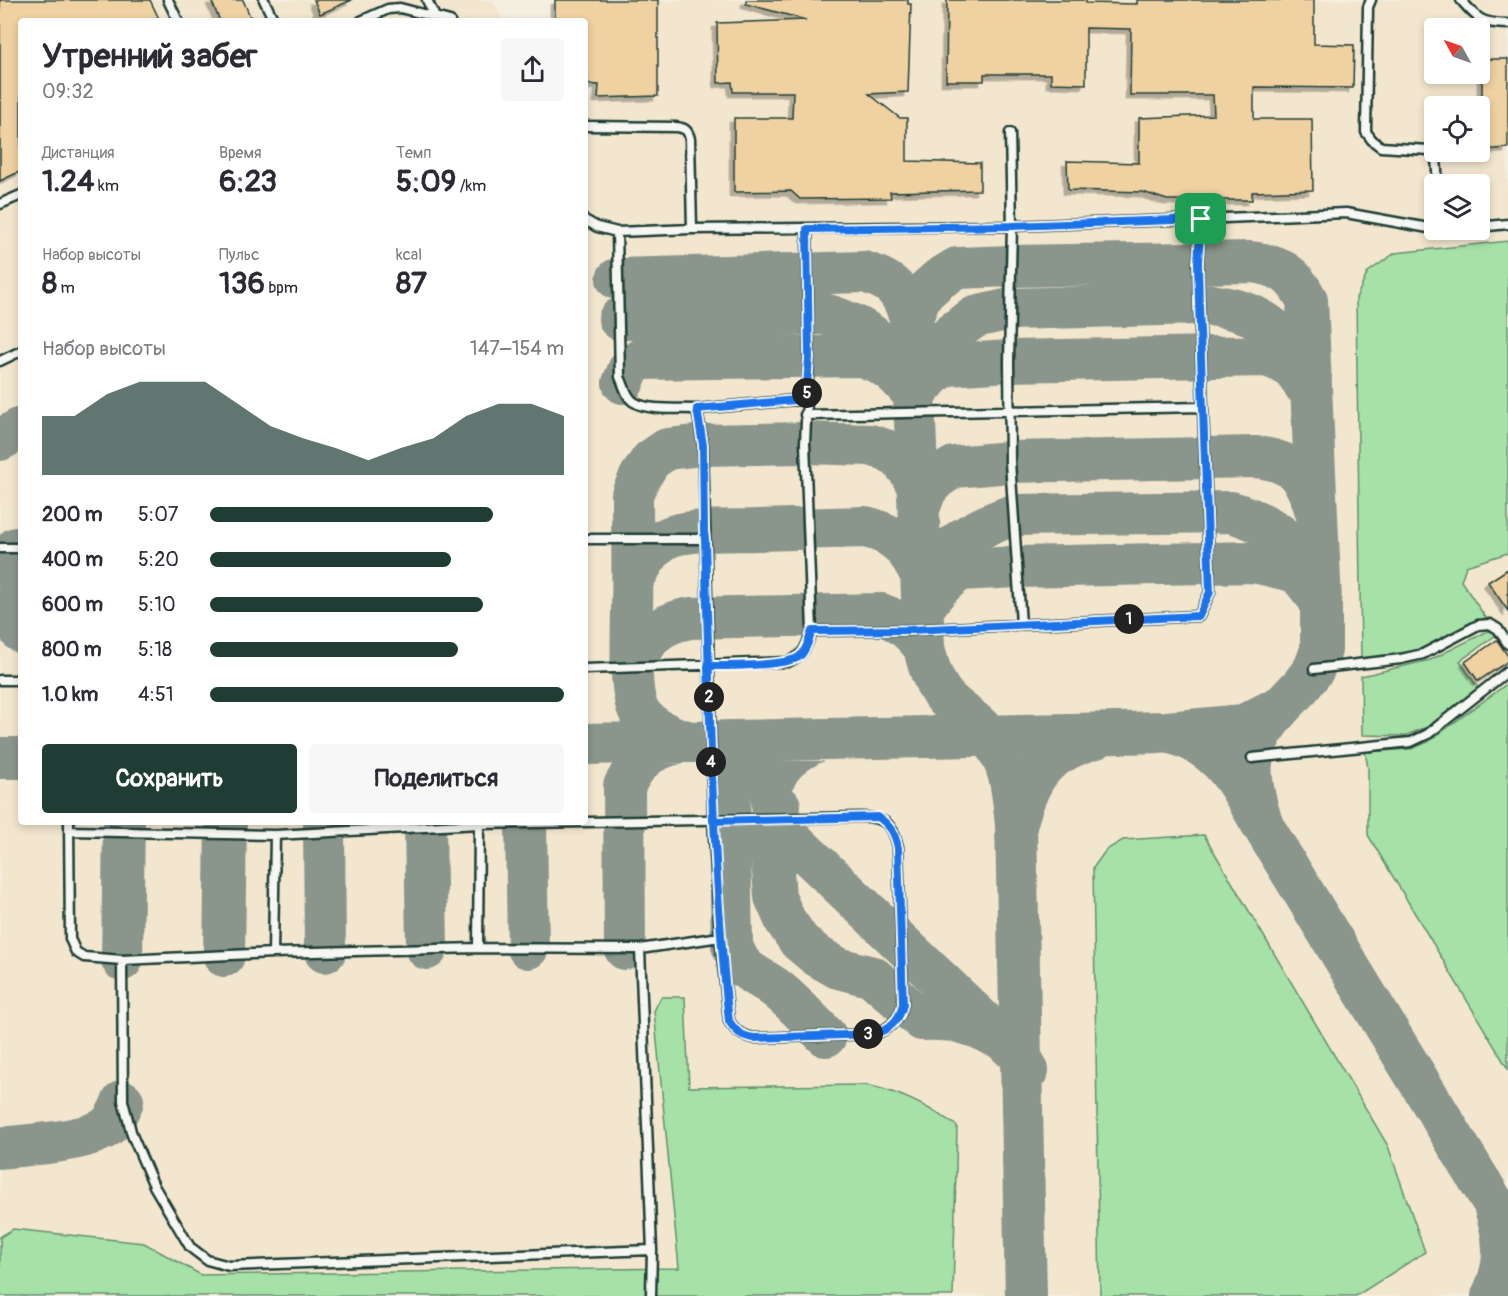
<!DOCTYPE html>
<html lang="ru">
<meta charset="utf-8">
<style>
:root{--surface:#fff;--page:#f7f7f7;--text:#2b2b33;--muted:#7c7c81;--accent:#1f3d34}
body{margin:0;font-family:Pangolin,sans-serif;background:var(--page);color:var(--text);height:100vh;display:flex;flex-direction:column;font-size:22px;white-space:nowrap}
*{box-sizing:border-box;margin:0}
p{font-size:20px;color:var(--muted)}
.icon{flex:none;width:33px;height:33px;fill:none;stroke:currentColor;stroke-width:2;stroke-linecap:round;stroke-linejoin:round}
.map{position:relative;flex:1;overflow:hidden}
.sheet{position:absolute;left:18px;top:18px;width:570px;height:807px;display:flex;flex-direction:column;background:var(--surface);border-radius:6px;box-shadow:0 3px 9px #0003}
.sheet>*{flex:none}
.needle{width:39px;rotate:310deg}
.controls{position:absolute;left:1424px;top:18px;display:grid;gap:12px}
.controls a{display:grid;place-items:center;width:66px;height:66px;border-radius:6px;background:var(--surface);box-shadow:0 3px 9px #0003;font-size:30px}
.pin{position:absolute;display:grid;place-items:center;width:51px;height:51px;color:#fff;margin:-26px;border-radius:12px;box-shadow:0 3px 9px #0006}
.km{position:absolute;width:30px;height:30px;margin:-15px;border-radius:50%;background:#222;color:#fff;font-size:16px;line-height:30px;text-align:center}
.round{display:grid;place-items:center;flex:none;width:63px;height:63px;border-radius:6px;background:var(--page)}
.headline{display:flex;align-items:center;justify-content:space-between;height:102px;padding:0 24px}
h1{font-size:33px;font-weight:800;line-height:45px}
.metrics{display:grid;grid-template-columns:repeat(3,1fr);gap:9px;height:102px;padding:6px 24px}
.metrics div{display:grid;align-content:center}
.metrics b{font-size:30px;font-weight:800}
.metrics small{font-size:16px;font-weight:400}
.metrics p{font-size:16px}
.chart{height:168px;padding:12px 24px}
.chart p{display:flex;justify-content:space-between}
.chart svg{width:100%;height:108px;margin-top:6px;fill:var(--accent);opacity:.7}
.cta{display:flex;gap:12px;margin-top:auto;padding:12px 24px}
.cta a{flex:1;height:69px;border-radius:6px;background:var(--accent);color:#fff;font-size:24px;font-weight:800;line-height:69px;text-align:center}
.cta a+a{background:var(--page);color:var(--text)}
ul{padding:0 24px;list-style:none;font-size:20px}
li{display:grid;grid-template-columns:96px 72px 1fr;align-items:center;height:45px}
li i{height:15px;border-radius:8px;background:var(--accent)}
.map>svg:first-child{display:block}
</style>
<div class="map">
<svg width="1508" height="1296" viewBox="0 0 1508 1296">
<defs>
<filter id="shadow"><feDropShadow dx="-4.5" dy="4.5" stdDeviation="0" flood-color="#0004"/></filter>
</defs>
<rect width="100%" height="100%" fill="#f5efe2"/>
<filter id="ink" filterUnits="userSpaceOnUse"><feTurbulence type="fractalNoise" baseFrequency=".0167" numOctaves="2"/><feDisplacementMap in="SourceGraphic" scale="12" xChannelSelector="R" yChannelSelector="G"/><feConvolveMatrix kernelMatrix="1 2 1 2 8 2 1 2 1" color-interpolation-filters="sRGB"/></filter>
<g filter="url(#ink)">
<path fill="#f3e6cf" fill-rule="evenodd" d="M0,0H493L504,21H21V822H585V98L658,96V0L670,2L671,0H1508V1296H0ZM1434,28H1479V74H1434ZM1434,106H1479V152H1434ZM1434,184H1479V230H1434Z"/>
<path fill="#a6e1a7" stroke="#628f6e" stroke-width="1.5" d="M1508,241V553L1466,566L1461,581L1486,618L1425,649L1361,659L1356,298L1368,272L1395,253Z
M1488,631L1499,633L1460,661L1478,688L1427,727L1404,736L1362,735L1361,676L1430,660Z
M1508,683V1069L1368,835V768L1365,752L1411,749L1428,742Z
M1204,835L1388,1146L1425,1252L1356,1296H1100L1093,868L1106,850L1123,840Z
M661,997H685L689,1087L865,1085C899,1091 928,1106 957,1126L953,1296H0V1237L13,1229L144,1243L201,1275L679,1268L654,1011Z"/>
<g fill="none" stroke-linecap="round" stroke-linejoin="round">
<path stroke="#8a968b" stroke-width="42" d="M617,279L864,272C894,281 902,291 911,321
M619,319L824,314C876,329 891,347 914,395C897,375 887,364 861,356L641,359L629,368L623,383
M913,382L933,352L951,334L975,317L1010,309L1199,304C1258,308 1282,327 1311,378
M916,393L933,374L947,365L1009,361L1266,356C1283,361 1295,368 1304,385
M0,440L21,428
M919,509L926,490L937,478L954,467L1010,462L1255,457C1294,460 1305,476 1316,512
M1231,512C1259,520 1287,534 1303,559C1311,572 1315,588 1321,602L1297,572L1254,562L1017,567L960,570C944,581 933,593 923,609C924,601 924,593 927,586C938,546 978,527 1014,515Z
M16,548L21,632
M636,575C643,562 653,546 665,539C684,528 735,531 758,530C793,529 829,528 865,527C896,534 907,547 921,575
M632,668C648,637 655,625 690,618L881,614C900,621 911,631 924,647
M1167,732C1223,746 1236,781 1263,826C1246,775 1244,747 1283,705
M823,739C779,756 755,787 784,832L1020,1056L1028,1070
M783,740C750,750 737,759 729,793L732,945C742,974 752,971 774,987C793,1001 809,1020 826,1036
M686,741C669,736 651,729 640,713C628,695 632,632 632,609C633,570 632,532 632,494L640,477L651,460L667,449L703,445L805,443L870,445L886,450L899,458L910,472L918,488
M585,744L1167,732L1244,725L1283,705L1301,686L1314,669L1321,650V602L1307,300C1293,273 1281,266 1251,262L1011,266L957,268L939,279L921,295L911,321L924,647C928,667 935,690 952,704C964,715 980,724 990,738C1012,766 1012,791 1016,825L1026,1296
M0,758H21
M780,806L770,831L775,897L785,920L799,941L817,956L838,968L873,977L922,1020C951,1019 968,1022 993,1035
M324,822L325,952
M425,822L427,949
M526,822L528,948
M1017,822C1031,772 1046,753 1096,738
M1263,826L1508,1227
M625,949L624,786C638,759 649,750 678,743
M224,956L226,822
M122,960L124,822
M0,1148C25,1145 91,1142 109,1125C116,1118 119,1109 123,1101
M1492,1296C1508,1262 1505,1237 1493,1202"/>
</g>
<path fill="#efd1a2" stroke="#1f3d34" stroke-width="1.5" filter="url(#shadow)" d="M0,0H150L160,21H21V171L0,181Z
M211,0H243L252,21H220Z
M314,0H352L320,14Z
M555,0H658V96L598,98L599,85L585,84V21H555Z
M746,0H908V4H911L908,92L869,94L900,118H907V161L980,163V190L890,192L891,198L800,199L791,191L734,192V118H792L793,92H733L732,82L718,83L717,23L806,20L746,4Z
M947,0H1086V3L1137,4V0H1314V44L1354,45L1353,88L1254,87V119H1312L1313,190L1252,192V200H1167L1143,192L1068,190L1067,161L1139,163V118L1214,115L1213,95H1130L1131,29L1086,28V84L1051,83V74H984V81H946Z
M1482,59H1508V148L1482,150Z
M1508,569V611L1488,582Z
M1497,640L1508,656V661L1478,681L1465,662Z"/>
<g fill="none" stroke-linecap="round" stroke-linejoin="round">
<defs>
<path id="lane" d="M168,0L178,21
M264,0L274,21
M427,0L434,15
M1371,0L1368,7L1366,132L1372,140L1381,147L1429,150L1436,158L1438,184
M1461,0C1479,20 1480,23 1508,24
M361,21L388,9L400,8L450,21
M585,126L676,127C685,128 688,130 690,139L692,229
M1010,133L1012,226L1009,361L1010,462L1021,624
M0,204L21,195
M585,220L597,227L617,232
M1479,227L1508,224
M807,229L809,358L805,443L812,631
M1437,230H1449
M0,361L21,351
M697,409L806,399
M805,415L1203,407
M585,539H705
M0,548H21
M585,669L788,662C804,655 806,648 812,631L910,630L1199,616L1210,592L1199,304L1198,262L1201,219L1346,213L1434,229
M1314,669L1401,659L1423,654L1478,625L1490,624L1498,629L1508,644
M0,680H21
M1252,758L1411,742L1428,734L1508,671
M69,822L70,939L76,952L84,957L122,960L273,953L478,948L640,949L720,937L713,821L703,445L697,409C681,408 647,411 634,402C626,397 624,385 620,377L617,232L692,229L1012,226L1201,219
M69,831L275,835L479,824L861,817C885,817 893,824 898,847L903,1004C900,1020 889,1029 875,1034L754,1038C742,1036 736,1032 729,1021L720,937
M478,948L479,824
M640,949L652,1250L651,1296
M273,953L275,835
M122,960L123,1101L132,1135L154,1186L190,1247L207,1260L229,1266L652,1250"/>
</defs>
<use href="#lane" stroke="#1f3d34" stroke-width="13"/>
<use href="#lane" stroke="#f6f6f2" stroke-width="8"/>
</g>
</g>
<g fill="none" stroke-linecap="round" stroke-linejoin="round" filter="url(#ink)">
<defs>
<path id="route" d="M1201,219L1198,262L1199,304L1210,592L1199,616L910,630L812,631C809,639 807,650 800,656C789,666 726,666 708,666C712,785 716,903 729,1021C736,1032 741,1036 754,1038L875,1034C890,1029 900,1020 903,1004L898,848C895,833 890,825 878,817L713,821C710,727 707,633 705,539L704,531L703,445L697,409L806,399L809,358L807,229L1012,226L1201,219"/>
</defs>
<use href="#route" stroke="#fff" stroke-width="12"/>
<use href="#route" stroke="#1a73e8" stroke-width="8"/>
</g>
</svg>
<div class="controls">
<a><svg class="needle" viewBox="-14 -14 28 28"><path d="M0-13l5 13h-10z" fill="#e53935"/><path d="M0 13l5-13h-10z" fill="#7c7c81"/></svg></a>
<a><svg class="icon" aria-label="locate" viewBox="0 0 24 24"><circle cx="12" cy="12" r="6"/><path d="M12 2v4M12 18v4M2 12h4M18 12h4"/></svg></a>
<a><svg class="icon" aria-label="layers" viewBox="0 0 24 24"><path d="M12 4l9 5-9 5-9-5zM3 14l9 5 9-5"/></svg></a>
</div>
<div class="pin" style="left:1201px;top:219px;background:#1e9e55"><svg class="icon" aria-label="arrive" viewBox="0 0 24 24"><path d="M6 21V4h12l-3 4 3 4H6"/></svg></div>
<b class="km" style="left:1129px;top:619px">1</b>
<b class="km" style="left:709px;top:697px">2</b>
<b class="km" style="left:868px;top:1034px">3</b>
<b class="km" style="left:711px;top:762px">4</b>
<b class="km" style="left:807px;top:393px">5</b>
<section class="sheet">
<div class="headline"><div><h1>Утренний забег</h1><p>09:32</p></div><a class="round"><svg class="icon" aria-label="share" viewBox="0 0 24 24"><path d="M12 15V3M7 8l5-5 5 5M5 13v7h14v-7"/></svg></a></div>
<div class="metrics">
<div><p>Дистанция</p><b>1.24<small> km</small></b></div>
<div><p>Время</p><b>6:23</b></div>
<div><p>Темп</p><b>5:09<small> /km</small></b></div>
</div>
<div class="metrics">
<div><p>Набор высоты</p><b>8<small> m</small></b></div>
<div><p>Пульс</p><b>136<small> bpm</small></b></div>
<div><p>kcal</p><b>87</b></div>
</div>
<div class="chart"><p><span>Набор высоты</span>147–154 m</p>
<svg viewBox="0 0 160 44" preserveAspectRatio="none"><path d="M0 44V20L10 20L20 11L30 6L40 6L50 6L60 15L70 24L80 29L90 33L100 38L110 33L120 29L130 20L140 15L150 15L160 20V44z"/></svg>
</div>
<ul>
<li><b>200 m</b>5:07<i style="width:80%"></i></li>
<li><b>400 m</b>5:20<i style="width:68%"></i></li>
<li><b>600 m</b>5:10<i style="width:77%"></i></li>
<li><b>800 m</b>5:18<i style="width:70%"></i></li>
<li><b>1.0 km</b>4:51<i style="width:100%"></i></li>
</ul>
<div class="cta"><a>Сохранить</a><a>Поделиться</a></div>
</section>
</div>
